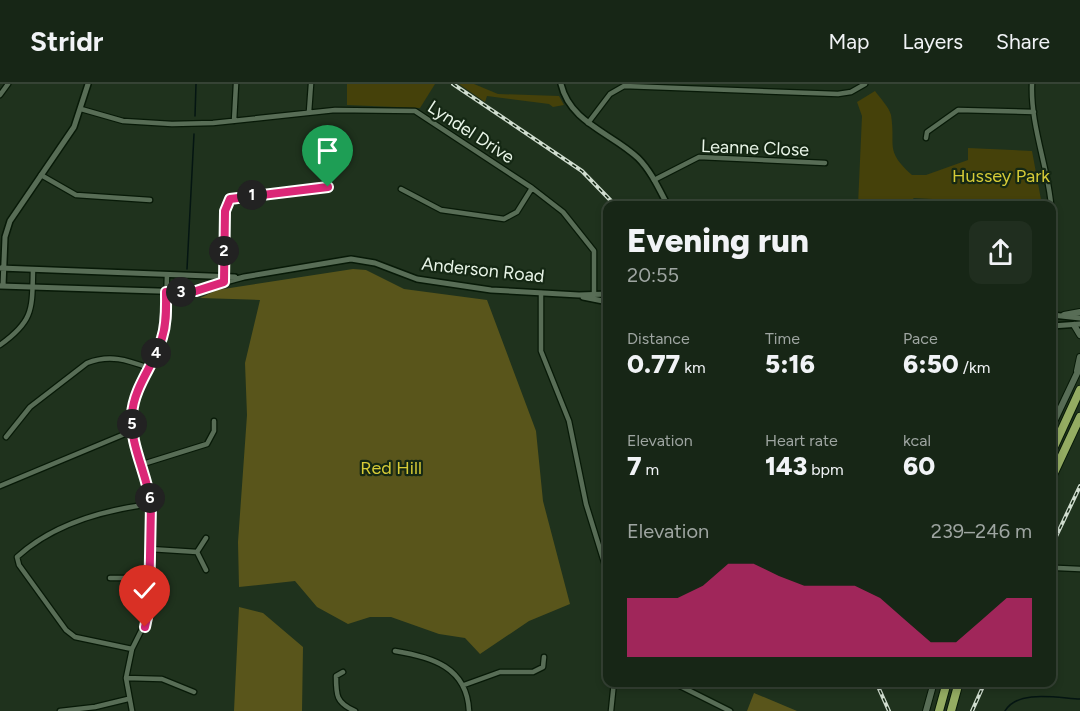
<!DOCTYPE html>
<meta charset="utf-8">
<style>
:root{--surface:#172616;--page:#202e1f;--text:#f1f3f6;--muted:#9ea5a1;--line:#364335;--accent:#db2777}
body{margin:0;font-family:Figtree,sans-serif;background:var(--page);color:var(--text);height:100vh;display:flex;flex-direction:column;font-size:22px;white-space:nowrap}
*{box-sizing:border-box;margin:0}
p{font-size:20px;color:var(--muted)}
.icon{flex:none;width:33px;height:33px;fill:none;stroke:currentColor;stroke-width:2;stroke-linecap:round;stroke-linejoin:round}
.map{position:relative;flex:1;overflow:hidden}
.panel{position:absolute;left:603px;top:117px;width:453px;height:486px;display:flex;flex-direction:column;background:var(--surface);border-radius:12px;box-shadow:0 3px 9px #0003,0 0 0 2px var(--line)}
.panel>*{flex:none}
.pin{position:absolute;display:grid;place-items:center;width:51px;height:51px;color:#fff;margin:-62px -26px;border-radius:50% 50% 50% 0;rotate:-45deg;box-shadow:0 0 6px #0007}
.pin .icon{rotate:45deg}
.km{position:absolute;width:30px;height:30px;margin:-15px;border-radius:50%;background:#222;color:#fff;font-size:16px;line-height:30px;text-align:center}
.round{display:grid;place-items:center;flex:none;width:63px;height:63px;border-radius:12px;background:var(--page)}
.summary{display:flex;align-items:center;justify-content:space-between;height:102px;padding:0 24px}
h1{font-size:33px;font-weight:800;line-height:45px}
.metrics{display:grid;grid-template-columns:repeat(3,1fr);gap:9px;height:102px;padding:6px 24px}
.metrics div{display:grid;align-content:center}
.metrics b{font-size:26px;font-weight:800}
.metrics small{font-size:16px;font-weight:400}
.metrics p{font-size:16px}
.chart{height:168px;padding:12px 24px}
.chart p{display:flex;justify-content:space-between}
.chart svg{width:100%;height:108px;margin-top:6px;fill:var(--accent);opacity:.7}
header{display:flex;align-items:center;gap:36px;box-sizing:border-box;height:84px;padding:0 30px;background:var(--surface);border-bottom:2px solid var(--line)}
header strong{font-size:28px}
nav{display:flex;gap:33px;margin-inline-start:auto;font-size:21px}
.map>svg:first-child{display:block}
</style>
<header>
<strong>Stridr</strong>
<nav><a>Map</a><a>Layers</a><a>Share</a></nav>
</header>
<div class="map">
<svg width="1080" height="627" viewBox="0 0 1080 627">
<rect width="100%" height="100%" fill="#1f321d"/>
<path fill="#45410a" d="M347,0H435L420,24L347,21Z
M459,0H474L498,10L559,12L564,21L553,23L549,20L487,12L485,18Z
M875,7C880,14 889,23 891,31C896,62 884,66 912,91H926L968,76V64L1032,67L1042,121L914,114L905,121H858L862,32L857,18Z"/>
<path fill="#59551b" d="M353,185L366,186L404,205L487,216L536,347L543,417L570,520L529,537L480,570L465,554L439,550L391,533H370L348,540L317,523L295,497L239,503L238,458L247,331L245,279L260,216L200,214L217,206Z
M239,523L263,529L303,563L302,627H234Z
M754,609L797,627H747Z"/>
<g fill="none" stroke-linecap="round" stroke-linejoin="round">
<path stroke="#041512" stroke-width="1.5" d="M195,32L196,0
M187,185L194,50
M1005,627C1018,605 1058,614 1080,615"/>
<defs>
<path id="minor" d="M1032,0C1030,48 1054,95 1052,145
M0,11L8,0
M81,25L123,37L172,40L213,39L335,26L415,27L532,104L563,128L594,167V210
M309,28L311,0
M234,37L236,0
M588,39L610,10L624,2L838,10L851,8L865,0
M926,54L927,48L958,26L1034,28
M41,91L76,111L150,116
M654,96L699,73L825,79
M401,105L441,126L504,135L517,128L532,104
M224,198L225,127L228,116L238,112L328,103
M1052,198L1053,204
M541,209V267L569,337L586,420L608,491
M0,261C34,237 32,225 33,186
M6,353L30,323L87,279C110,270 127,276 149,284
M143,380L207,360L214,347V337
M0,402L132,347
M150,465L197,468L206,454
M197,468L206,486
M1058,484L1080,485
M110,494H149
M132,565L75,553L66,546L19,481L17,473C53,440 103,426 151,420
M395,567C432,573 467,583 469,627
M343,588L336,592C336,611 336,619 355,627
M126,594L162,595L194,608
M672,598L730,627
M464,601L500,588H533L543,583L544,573
M60,627L95,623L128,615
M132,627L126,594L132,565L148,533L151,420C147,391 131,362 132,334C132,305 153,282 161,256C168,236 166,213 167,191
M611,627L614,598"/>
<path id="tertiary" d="M561,0C570,39 612,49 638,74C651,87 659,105 668,122
M0,184L235,193
M0,202L189,208L244,193L351,175L375,179L417,195L491,206L579,211L608,210
M3,202L5,153L10,137L74,43L88,0
M583,213L608,218
M1052,231L1080,234
M1052,242L1080,240"/>
<path id="secondary" d="M1064,231L1080,228
M1074,241L1080,251
M1077,287L1080,273
M1052,342L1080,283
M926,627L934,598"/>
<path id="motorway" d="M1052,367L1080,306
M1052,393L1080,333
M939,627L947,598
M951,627L959,598"/>
</defs>
<use href="#minor" stroke="#071907" stroke-width="7"/>
<use href="#tertiary" stroke="#071907" stroke-width="8"/>
<use href="#secondary" stroke="#071907" stroke-width="8"/>
<use href="#motorway" stroke="#071907" stroke-width="10"/>
<use href="#minor" stroke="#586d56" stroke-width="4.5"/>
<use href="#tertiary" stroke="#586d56" stroke-width="5"/>
<use href="#secondary" stroke="#586d56" stroke-width="6"/>
<use href="#motorway" stroke="#94ac62" stroke-width="8"/>
<defs>
<path id="rail" d="M453,0L582,87L616,122
M1052,461L1080,402
M876,598L889,627
M972,627L985,598"/>
</defs>
<use href="#rail" stroke="#d0ddcf" stroke-width="4"/>
<use href="#rail" stroke="#152814" stroke-width="1.5" stroke-dasharray="4.5" stroke-linecap="butt"/>
</g>
<g fill="none" stroke-linecap="round" stroke-linejoin="round">
<defs>
<path id="route" d="M145,543L149,524L151,420C147,390 129,359 132,330C134,302 155,280 162,254C167,239 166,223 166,208L196,207L224,198L225,127L230,115L328,103"/>
</defs>
<use href="#route" stroke="#fff" stroke-width="12"/>
<use href="#route" stroke="#db2777" stroke-width="8"/>
</g>
<g text-anchor="middle" stroke-width="4.5" stroke-linejoin="round" paint-order="stroke">
<g font-size="18" fill="#e9f5e8" stroke="#152814">
<text transform="translate(471 48) rotate(33)" y="6">Lyndel Drive</text>
<text transform="translate(755 64) rotate(2)" y="6">Leanne Close</text>
<text transform="translate(483 186) rotate(6)" y="6">Anderson Road</text>
</g>
<g font-size="18" fill="#d6cb37" stroke="#152814">
<text x="1001" y="98">Hussey Park</text>
<text x="391" y="390">Red Hill</text>
</g>
</g>
</svg>
<div class="pin" style="left:328px;top:103px;background:#1e9e55"><svg class="icon" aria-label="arrive" viewBox="0 0 24 24"><path d="M6 21V4h12l-3 4 3 4H6"/></svg></div>
<div class="pin" style="left:145px;top:543px;background:#d93025"><svg class="icon" aria-label="check" viewBox="0 0 24 24"><path d="M5 12l5 5 9-10"/></svg></div>
<b class="km" style="left:252px;top:111px">1</b>
<b class="km" style="left:224px;top:167px">2</b>
<b class="km" style="left:181px;top:208px">3</b>
<b class="km" style="left:156px;top:269px">4</b>
<b class="km" style="left:132px;top:340px">5</b>
<b class="km" style="left:150px;top:414px">6</b>
<section class="panel">
<div class="summary"><div><h1>Evening run</h1><p>20:55</p></div><a class="round"><svg class="icon" aria-label="share" viewBox="0 0 24 24"><path d="M12 15V3M7 8l5-5 5 5M5 13v7h14v-7"/></svg></a></div>
<div class="metrics">
<div><p>Distance</p><b>0.77<small> km</small></b></div>
<div><p>Time</p><b>5:16</b></div>
<div><p>Pace</p><b>6:50<small> /km</small></b></div>
</div>
<div class="metrics">
<div><p>Elevation</p><b>7<small> m</small></b></div>
<div><p>Heart rate</p><b>143<small> bpm</small></b></div>
<div><p>kcal</p><b>60</b></div>
</div>
<div class="chart"><p><span>Elevation</span>239–246 m</p>
<svg viewBox="0 0 160 44" preserveAspectRatio="none"><path d="M0 44V20L10 20L20 20L30 15L40 6L50 6L60 11L70 15L80 15L90 15L100 20L110 29L120 38L130 38L140 29L150 20L160 20V44z"/></svg>
</div>
</section>
</div>
